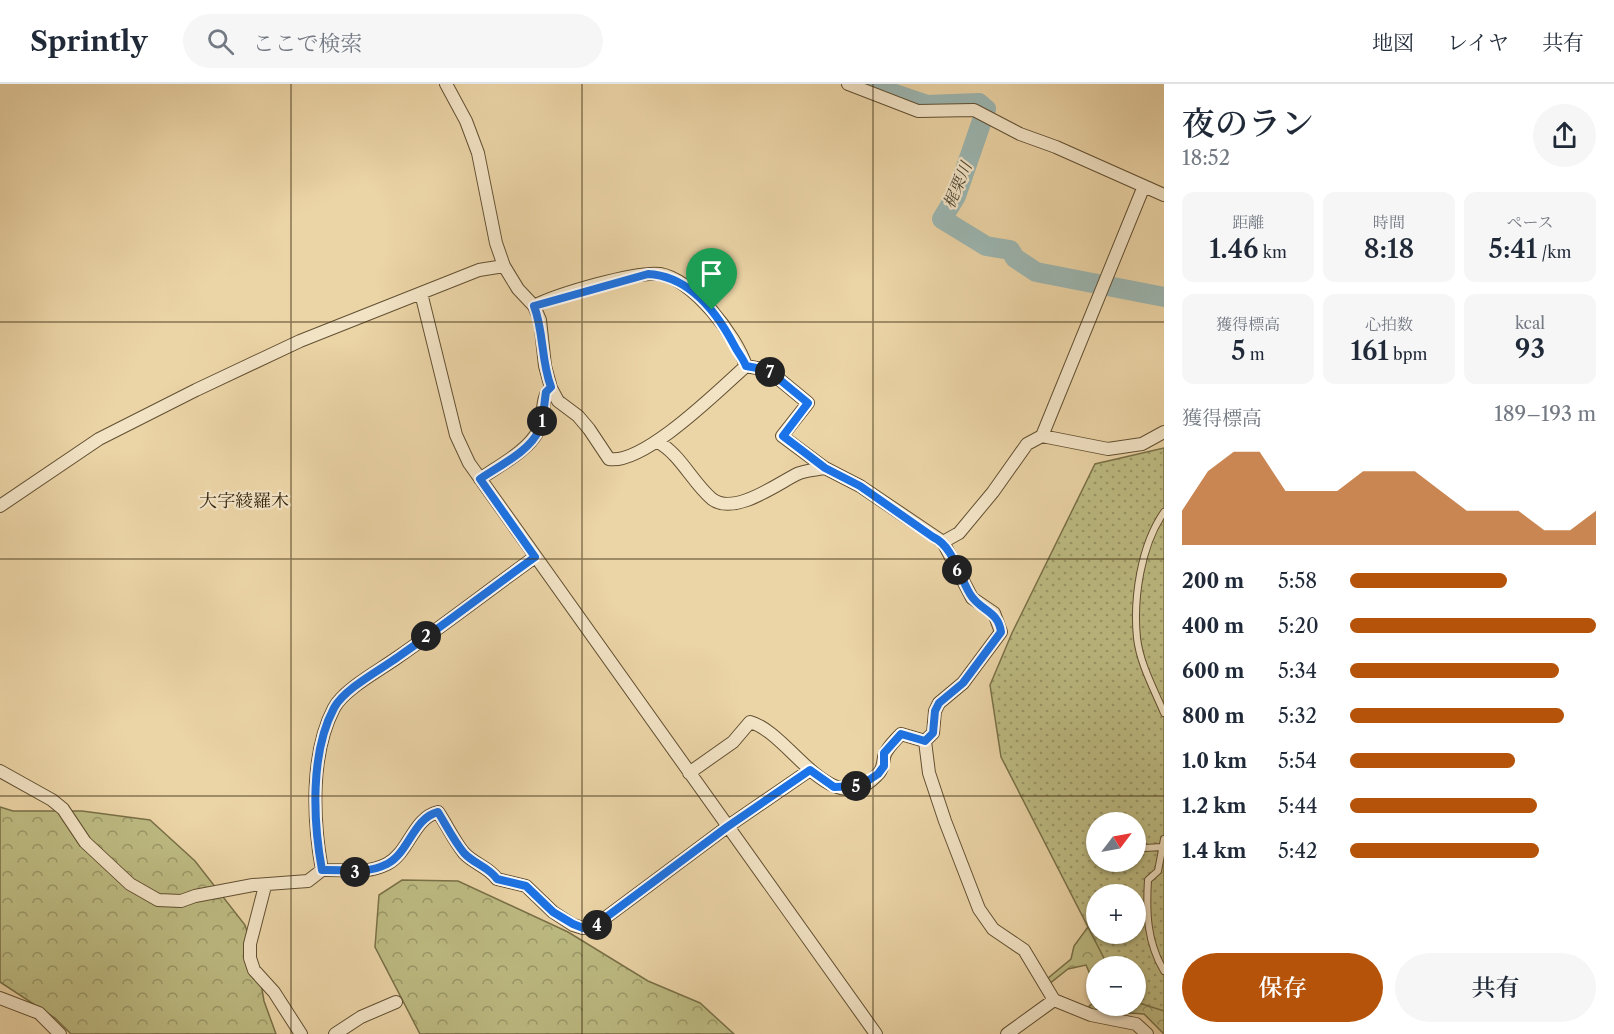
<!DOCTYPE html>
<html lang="ja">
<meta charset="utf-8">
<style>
:root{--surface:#fff;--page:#f6f6f7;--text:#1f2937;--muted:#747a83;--line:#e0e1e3;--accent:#b45309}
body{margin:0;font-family:"Libre Caslon Text","Noto Serif JP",serif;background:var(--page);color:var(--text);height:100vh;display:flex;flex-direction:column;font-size:22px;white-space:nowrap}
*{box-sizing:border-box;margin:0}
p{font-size:20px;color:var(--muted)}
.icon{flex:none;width:33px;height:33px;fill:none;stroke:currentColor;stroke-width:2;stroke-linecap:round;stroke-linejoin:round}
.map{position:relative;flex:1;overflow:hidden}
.details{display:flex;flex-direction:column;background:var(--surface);width:450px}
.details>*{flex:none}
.needle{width:39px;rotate:58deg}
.tools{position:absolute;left:1086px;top:728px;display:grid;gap:12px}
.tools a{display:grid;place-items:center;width:60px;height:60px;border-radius:50%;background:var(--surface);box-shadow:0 2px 4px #0004;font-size:30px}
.pin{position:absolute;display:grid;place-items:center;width:51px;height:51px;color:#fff;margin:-62px -26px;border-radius:50% 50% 50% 0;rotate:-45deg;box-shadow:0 0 6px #0007}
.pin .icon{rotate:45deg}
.km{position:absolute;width:30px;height:30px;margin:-15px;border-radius:50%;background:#222;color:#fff;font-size:16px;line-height:30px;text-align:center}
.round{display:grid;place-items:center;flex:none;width:63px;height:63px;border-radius:32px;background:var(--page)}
.headline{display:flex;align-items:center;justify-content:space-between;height:102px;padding:0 18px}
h1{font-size:33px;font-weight:600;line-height:45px}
.figures{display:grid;grid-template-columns:repeat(3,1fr);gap:9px;height:102px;padding:6px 18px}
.figures div{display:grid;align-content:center;border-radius:12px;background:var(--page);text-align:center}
.figures b{font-size:26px;font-weight:600}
.figures small{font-size:16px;font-weight:400}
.figures p{font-size:16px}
.chart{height:168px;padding:12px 18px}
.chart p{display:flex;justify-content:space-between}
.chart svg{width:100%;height:108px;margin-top:6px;fill:var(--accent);opacity:.7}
.primary-button{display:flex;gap:12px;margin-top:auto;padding:12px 18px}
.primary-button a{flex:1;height:69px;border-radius:36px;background:var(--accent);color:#fff;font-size:24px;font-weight:600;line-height:69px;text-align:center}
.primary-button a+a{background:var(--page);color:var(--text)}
ul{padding:0 18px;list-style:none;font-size:20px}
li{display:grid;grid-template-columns:96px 72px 1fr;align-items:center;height:45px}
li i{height:15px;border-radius:8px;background:var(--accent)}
header{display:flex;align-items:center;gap:36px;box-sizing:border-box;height:84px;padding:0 30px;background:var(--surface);border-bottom:2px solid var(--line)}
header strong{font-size:28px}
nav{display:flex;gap:33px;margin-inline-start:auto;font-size:21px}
.search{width:420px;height:54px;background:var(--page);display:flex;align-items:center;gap:15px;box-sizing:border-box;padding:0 21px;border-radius:33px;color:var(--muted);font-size:22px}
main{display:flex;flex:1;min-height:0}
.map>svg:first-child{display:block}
</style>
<header>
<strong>Sprintly</strong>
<div class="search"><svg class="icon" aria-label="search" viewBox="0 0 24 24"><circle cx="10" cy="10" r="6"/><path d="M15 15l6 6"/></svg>ここで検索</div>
<nav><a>地図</a><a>レイヤ</a><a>共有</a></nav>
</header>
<main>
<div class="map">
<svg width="1164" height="950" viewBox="0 0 1164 950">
<defs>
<pattern id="forest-crowns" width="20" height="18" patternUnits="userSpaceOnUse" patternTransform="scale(1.5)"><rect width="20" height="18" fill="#bdbb82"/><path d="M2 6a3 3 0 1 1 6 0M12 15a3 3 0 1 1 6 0" fill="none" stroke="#9a9869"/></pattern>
<pattern id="park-dots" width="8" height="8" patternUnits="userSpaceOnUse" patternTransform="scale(1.5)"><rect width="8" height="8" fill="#bdbb82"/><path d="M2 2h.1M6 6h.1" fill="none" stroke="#9a9869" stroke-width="1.8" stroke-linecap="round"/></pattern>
</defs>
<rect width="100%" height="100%" fill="#ebd4a6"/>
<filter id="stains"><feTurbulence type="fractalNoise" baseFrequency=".00333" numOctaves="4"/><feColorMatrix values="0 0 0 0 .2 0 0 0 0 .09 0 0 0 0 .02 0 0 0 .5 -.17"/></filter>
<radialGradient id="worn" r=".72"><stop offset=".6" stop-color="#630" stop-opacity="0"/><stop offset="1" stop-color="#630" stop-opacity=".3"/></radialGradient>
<path fill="url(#forest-crowns)" stroke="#797047" stroke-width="1.5" d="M0,723L13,727H82L150,736L195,777L245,841L258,882L264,917L276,950H71L55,934L0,898Z
M402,796L458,797L568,848L648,897L700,919L734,950H420L375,863L379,811Z
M1096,832V849H1129L1164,909V950L1144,930L1085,926L1096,916V921H1136V882H1096V904L1086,881L1068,885L1049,900L1047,895L1071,875L1074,862Z"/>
<path fill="url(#park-dots)" stroke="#797047" stroke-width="1.5" fill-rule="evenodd" d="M1164,364V927L1136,918V882H1108L1001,673L990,601L1012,549L1095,380ZM1096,738H1136V777H1096ZM1096,810H1136V849H1096Z"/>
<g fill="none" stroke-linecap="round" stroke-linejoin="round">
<path stroke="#9cb6b1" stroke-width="20" d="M866,0L927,21L979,19L986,25L956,112L942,135L986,162L1010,166L1015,174L1036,188L1164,213"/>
<defs>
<path id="service" d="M1164,428C1141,461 1133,514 1137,554C1140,580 1154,605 1164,629
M1136,752L1145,764L1162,763
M1164,755L1158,787L1148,796C1146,829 1147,858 1164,887"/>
<path id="minor" d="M446,0L466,37L478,69L496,159L504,182L518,205L534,222L540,236L545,282L551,304L558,317L578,332L589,345L609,375C644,381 719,306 746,282
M848,0L918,27L974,26L1020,50L1056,63L1164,111
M421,209L456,351L469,379L876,950
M534,222C558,210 635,187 660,190C693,196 736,251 746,282
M746,282L768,286L808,319L782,352L825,384L860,402L943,458L972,514L994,529L1001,548L963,599L939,619L935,627L933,649L925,657
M1042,352L1144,102
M658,358C681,371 692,398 712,415C734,432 777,400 797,390C806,386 816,386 825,384
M480,395C498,382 528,367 538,347C545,334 540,313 551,304
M0,422L99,355L196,306L300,257L479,186L504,182
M943,458L959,449L993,408L1027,360L1042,352L1108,365L1142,360L1164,348
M925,657L929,689L945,737L979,825L993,845L1024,866L1054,916L1091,931L1136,940L1147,950
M0,687L52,716L63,725L85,758L130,800L158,816L181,817L195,812L253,801L308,797L322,786C345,785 365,791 387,780C409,769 413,734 438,728C447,741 454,757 464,769C474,780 489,783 497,795L526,802L553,828L573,841L583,844L597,840L727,743L810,686
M689,689L733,658L750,638C791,649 832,742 879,689C885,682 882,674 886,668C890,661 896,655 901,650L925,657
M322,786C313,736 310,670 334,624C344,605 380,586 398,573C444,541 489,506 535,473
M265,802L250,860V874L254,886L274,908L301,950
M0,914L39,929L60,950
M335,950L361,933L396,918
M1007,950L1054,916"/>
</defs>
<use href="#service" stroke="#625032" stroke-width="8"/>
<use href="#minor" stroke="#625032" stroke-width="14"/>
<use href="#service" stroke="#f2e3c5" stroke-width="6"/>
<use href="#minor" stroke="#f2e3c5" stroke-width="12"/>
</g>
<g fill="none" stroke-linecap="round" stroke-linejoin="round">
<defs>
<path id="route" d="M648,190C689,192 716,227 734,261C738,269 743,274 746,282L768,286L808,319L783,352L825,384L860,402L933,453C953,462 959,492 970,510C980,527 998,526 1001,548L963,599L939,619L935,627L933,649L925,657L901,650L884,669V682L878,690L860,702L834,703L810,686L727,743L597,840L583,844L573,840L553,828L526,802L497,795C489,783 474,780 464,769C454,757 446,741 438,728C413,734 409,769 387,780C365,791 345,785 322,786C313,737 310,669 334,624C344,605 380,586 398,573C444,541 489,506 535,473L480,395C499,382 530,367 539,346C544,334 544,320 546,308L551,303C541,277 544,248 534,222Z"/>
</defs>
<use href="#route" stroke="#fff" stroke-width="12"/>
<use href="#route" stroke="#1a73e8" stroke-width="8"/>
</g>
<path fill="none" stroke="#35240c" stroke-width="1.5" stroke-opacity="0.55" d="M291,0V950M582,0V950M873,0V950M0,238H1164M0,475H1164M0,712H1164"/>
<g text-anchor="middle" stroke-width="4.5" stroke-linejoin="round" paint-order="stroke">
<g font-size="16" font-style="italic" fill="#4f4835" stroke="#f2e3c5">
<text transform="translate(957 101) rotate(-67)" y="6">梶栗川</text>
</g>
<g font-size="18" fill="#35240c" stroke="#f2e3c5">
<text x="244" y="423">大字綾羅木</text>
</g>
</g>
<rect width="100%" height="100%" filter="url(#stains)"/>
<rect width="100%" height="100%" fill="url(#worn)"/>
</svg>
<div class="tools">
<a><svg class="needle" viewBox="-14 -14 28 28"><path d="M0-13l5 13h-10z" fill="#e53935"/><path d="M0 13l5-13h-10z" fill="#747a83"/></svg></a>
<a>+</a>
<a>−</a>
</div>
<div class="pin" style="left:712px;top:226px;background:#1e9e55"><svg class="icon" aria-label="arrive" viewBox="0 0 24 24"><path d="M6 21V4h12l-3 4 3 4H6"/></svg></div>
<b class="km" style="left:542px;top:337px">1</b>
<b class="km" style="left:426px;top:552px">2</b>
<b class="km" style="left:355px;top:788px">3</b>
<b class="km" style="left:597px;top:841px">4</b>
<b class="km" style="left:856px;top:702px">5</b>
<b class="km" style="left:957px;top:486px">6</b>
<b class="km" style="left:770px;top:288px">7</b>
</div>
<section class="details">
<div class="headline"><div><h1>夜のラン</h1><p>18:52</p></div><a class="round"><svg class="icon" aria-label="share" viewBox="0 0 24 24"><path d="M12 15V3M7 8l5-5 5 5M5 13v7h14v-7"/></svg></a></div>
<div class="figures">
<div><p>距離</p><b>1.46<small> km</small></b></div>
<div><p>時間</p><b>8:18</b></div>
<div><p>ペース</p><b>5:41<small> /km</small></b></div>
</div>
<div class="figures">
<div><p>獲得標高</p><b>5<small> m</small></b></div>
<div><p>心拍数</p><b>161<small> bpm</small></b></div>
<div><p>kcal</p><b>93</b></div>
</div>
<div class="chart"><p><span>獲得標高</span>189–193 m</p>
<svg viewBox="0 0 160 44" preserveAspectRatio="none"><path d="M0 44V30L10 14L20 6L30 6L40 22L50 22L60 22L70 14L80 14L90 14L100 22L110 30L120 30L130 30L140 38L150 38L160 30V44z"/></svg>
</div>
<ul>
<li><b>200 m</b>5:58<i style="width:64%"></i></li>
<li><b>400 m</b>5:20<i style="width:100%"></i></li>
<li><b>600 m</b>5:34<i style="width:85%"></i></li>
<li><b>800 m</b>5:32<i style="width:87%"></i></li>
<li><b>1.0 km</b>5:54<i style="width:67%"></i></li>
<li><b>1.2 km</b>5:44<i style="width:76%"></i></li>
<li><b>1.4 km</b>5:42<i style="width:77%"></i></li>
</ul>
<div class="primary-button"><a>保存</a><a>共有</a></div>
</section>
</main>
